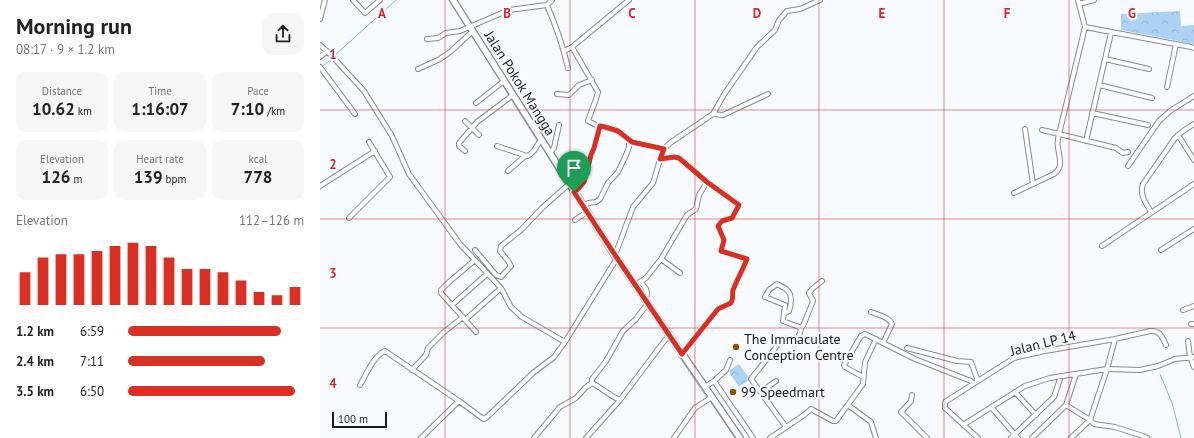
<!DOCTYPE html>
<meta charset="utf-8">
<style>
:root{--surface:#fff;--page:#f6f6f6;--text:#222;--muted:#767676;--accent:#d93025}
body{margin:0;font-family:"PT Sans",sans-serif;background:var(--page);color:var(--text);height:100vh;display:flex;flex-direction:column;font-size:15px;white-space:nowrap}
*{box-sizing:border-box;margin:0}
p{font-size:13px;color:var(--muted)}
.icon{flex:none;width:22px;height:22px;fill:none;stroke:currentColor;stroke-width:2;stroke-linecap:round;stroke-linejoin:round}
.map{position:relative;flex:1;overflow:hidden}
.details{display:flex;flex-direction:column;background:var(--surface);width:320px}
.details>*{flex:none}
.scale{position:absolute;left:12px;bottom:10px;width:55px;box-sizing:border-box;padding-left:4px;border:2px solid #1a1b1d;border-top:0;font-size:11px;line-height:14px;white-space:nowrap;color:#1a1b1d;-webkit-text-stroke:3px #f7fbff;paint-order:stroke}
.pin{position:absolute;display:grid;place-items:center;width:34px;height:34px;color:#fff;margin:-41px -17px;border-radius:50% 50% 50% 0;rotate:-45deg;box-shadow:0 0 4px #0007}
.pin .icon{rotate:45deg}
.round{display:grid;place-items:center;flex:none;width:42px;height:42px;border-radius:12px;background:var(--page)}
.headline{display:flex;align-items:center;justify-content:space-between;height:68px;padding:0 16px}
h1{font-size:22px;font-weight:700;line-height:30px}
.figures{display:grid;grid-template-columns:repeat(3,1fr);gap:6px;height:68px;padding:4px 16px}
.figures div{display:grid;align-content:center;border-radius:10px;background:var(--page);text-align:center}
.figures b{font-size:17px;font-weight:700}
.figures small{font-size:11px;font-weight:400}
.figures p{font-size:11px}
.chart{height:112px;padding:8px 16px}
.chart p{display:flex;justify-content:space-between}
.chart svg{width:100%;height:72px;margin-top:4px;stroke:var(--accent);stroke-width:6}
ul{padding:0 16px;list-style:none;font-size:13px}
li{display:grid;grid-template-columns:64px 48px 1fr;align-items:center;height:30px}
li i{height:10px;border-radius:5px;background:var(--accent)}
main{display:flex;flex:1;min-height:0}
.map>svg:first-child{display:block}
</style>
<main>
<section class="details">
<div class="headline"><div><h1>Morning run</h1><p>08:17 · 9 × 1.2 km</p></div><a class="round"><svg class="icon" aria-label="share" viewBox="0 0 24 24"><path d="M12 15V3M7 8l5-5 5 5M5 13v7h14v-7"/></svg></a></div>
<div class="figures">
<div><p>Distance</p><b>10.62<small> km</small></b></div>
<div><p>Time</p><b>1:16:07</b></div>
<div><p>Pace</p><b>7:10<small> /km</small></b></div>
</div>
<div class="figures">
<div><p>Elevation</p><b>126<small> m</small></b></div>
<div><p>Heart rate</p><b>139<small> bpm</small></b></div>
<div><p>kcal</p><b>778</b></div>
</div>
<div class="chart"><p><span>Elevation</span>112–126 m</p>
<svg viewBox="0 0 160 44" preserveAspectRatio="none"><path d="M5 44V24M15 44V15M25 44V13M35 44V13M45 44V11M55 44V8M65 44V6M75 44V8M85 44V15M95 44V22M105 44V22M115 44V24M125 44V29M135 44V36M145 44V38M155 44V33"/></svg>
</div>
<ul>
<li><b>1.2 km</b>6:59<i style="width:87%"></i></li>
<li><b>2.4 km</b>7:11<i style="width:78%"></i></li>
<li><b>3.5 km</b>6:50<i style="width:95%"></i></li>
</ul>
</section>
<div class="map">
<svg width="874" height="438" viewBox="0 0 874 438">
<defs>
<pattern id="forest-crowns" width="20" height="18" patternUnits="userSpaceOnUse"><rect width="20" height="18" fill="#aed2f5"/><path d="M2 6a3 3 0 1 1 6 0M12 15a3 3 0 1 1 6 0" fill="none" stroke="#95b4d2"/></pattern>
</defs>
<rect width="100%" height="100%" fill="#f7fbff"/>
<path fill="url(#forest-crowns)" d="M860,11L861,26L874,25V44L801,30V14Z
M419,364L430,379L419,387L408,371Z"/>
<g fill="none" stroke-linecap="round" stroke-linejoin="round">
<path stroke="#79b6f0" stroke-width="1" d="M129,0L146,27
M151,34L181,82
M14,56L76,0
M2,67L11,59
M183,85L189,96
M191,99L218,142
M220,144L246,186
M248,188L263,212
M265,215L293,260
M295,262L324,304
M327,309L346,337
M348,340L388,399
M840,374L852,403L861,438
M390,401L415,438"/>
<defs>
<path id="street" d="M33,0L45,13L60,0
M758,0L765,27
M759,4L774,0
M227,5C236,26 243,46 248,68
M227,5L232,0
M0,19L5,0
M107,39L118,38L126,33L140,31L189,10L227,5
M0,45L11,55L44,91L72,136L89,174L140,244L181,288L191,307L202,317L245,342
M252,47L278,92L276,99L268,121L280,127
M244,51L252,47L309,0
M0,57L7,51
M785,59L829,69
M0,67L35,114
M98,69L120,59L130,52L153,31
M779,85L832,98
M847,87L856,44
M237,94L249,95L259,85L272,80
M156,103L184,81
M772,113L828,125
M393,114L403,115L448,94
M145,121L159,135
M705,129L713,184
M858,135L874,160
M766,141L791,33
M177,146L207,156C214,154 217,145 221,139
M145,151L139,146V143L157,122L193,95
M808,152L803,153L796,148L739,134L765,27L871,47L874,48
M230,153L234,148L239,125
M340,159L354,157L359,158L387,182L419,205L412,218L402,221L399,224V230L404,240L401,251L427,259L423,271L413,291V299L411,303L398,309L362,354
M808,166L839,121L850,111L874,96
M188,171L205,156
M0,186L55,151
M254,192C269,180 264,169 271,154C275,145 277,136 280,127H285L298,131L312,142L344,149
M694,193L734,174C744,167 739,157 738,147C737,143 738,138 739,134L722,130
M263,206L268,203L276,202L280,199L288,183L298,172L306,155L309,147V141
M831,212C826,203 819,195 823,184L855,138L863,131L874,124
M29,218L70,177L49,142
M255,220L267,212
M782,246L874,184
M155,250L176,275L181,277L191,266L188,261L180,251L181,246L201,230L222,208L249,184
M841,250L874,229
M294,254L297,250L313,207L333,183L342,153L344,149L350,143L393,114L405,93L437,47L455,30L459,20L467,11L480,9L500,0
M341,259L360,273
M155,260L129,282L121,290V293L156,332
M321,282C325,287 330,293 325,299
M315,285L326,278L341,259L367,215L376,209L379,195L387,182
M132,305L167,274
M863,310L874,306
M551,312C559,315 569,317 572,324L563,343
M465,313L469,311C471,305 473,294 466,289C464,287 460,286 457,284L449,290L445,297L465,305L463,321L479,327L481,329C478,344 471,337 461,339L454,350L431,379L466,427
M145,320L181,288
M871,324H874
M480,328L483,326L493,301L489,293L492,289L502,281
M868,341L870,357L874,367
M587,348L637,361L651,362L658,381
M92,370L106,355L108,348L124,332L143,317
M543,377L525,367L524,365L541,336L545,334L595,359L651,381L653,384
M394,381L433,438
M272,383V379L286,361L303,331L316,319L328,303
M40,385C46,375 54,355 65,351L139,401
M385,387L394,381L406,370L410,360
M441,392L456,381
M695,392L716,415
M592,395L591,401L581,412L607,438
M528,405L551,422L556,438
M746,405L770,420L774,424L795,427L823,436L827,438
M671,407L698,438
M643,425L705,386L730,378L787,369L820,370L838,366L855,359L874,357
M101,438L139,401L162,418L164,419L167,417L213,373L234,357L245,342L297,258
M214,438L240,407L256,398L266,387L272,383C282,388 290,396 300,400
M266,438L300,400L345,340L350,336
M354,438L375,408L392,397
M450,438L484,415L491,409L513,421H516L543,384L545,362L556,339
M658,438L625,408V402L694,358L725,351L795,339L830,331C840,330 842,337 846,345
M691,438L734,397L741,376
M712,438L746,405L756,374
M751,438L770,420L787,369L795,339"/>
<path id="secondary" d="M133,0L294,254L420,438"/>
</defs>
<use href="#street" stroke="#878b8e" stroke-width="6"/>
<use href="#secondary" stroke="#878b8e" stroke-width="8"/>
<use href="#street" stroke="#fff" stroke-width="4"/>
<use href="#secondary" stroke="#fff" stroke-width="5.5"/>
</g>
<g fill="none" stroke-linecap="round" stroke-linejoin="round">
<defs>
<path id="route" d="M280,126L285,127L298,131L312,142L344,149L340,159L354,157L359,158L387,182L419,205L412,218L402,221L398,226L404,240L401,251L427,259C423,269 417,280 413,290C412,294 414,298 411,303L398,309L362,354L297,258L254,192L259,188L264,182L271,155L274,148Z"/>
</defs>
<use href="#route" stroke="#fff" stroke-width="8"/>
<use href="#route" stroke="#d93025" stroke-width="5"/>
</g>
<path fill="none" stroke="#d62828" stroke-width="1" stroke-opacity="0.55" d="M125,0V438M250,0V438M375,0V438M499,0V438M624,0V438M749,0V438M0,110H874M0,219H874M0,328H874"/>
<g fill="#8b5604" stroke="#f7fbff" stroke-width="1.5">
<circle cx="416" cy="347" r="4"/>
<circle cx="413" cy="392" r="4"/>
</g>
<g text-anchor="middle" stroke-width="4" stroke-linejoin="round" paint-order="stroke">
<g font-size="14" fill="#1a1b1d" stroke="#f7fbff">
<text transform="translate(200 83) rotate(58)" y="5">Jalan Pokok Mangga</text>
<text transform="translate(723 343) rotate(-14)" y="5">Jalan LP 14</text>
</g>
<g font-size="14" fill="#1a1b1d" stroke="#f7fbff" text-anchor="start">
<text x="424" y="344">The Immaculate<tspan x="424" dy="16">Conception Centre</tspan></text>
<text x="421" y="397">99 Speedmart</text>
</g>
</g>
<g font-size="13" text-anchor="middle" font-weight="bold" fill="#d62828" stroke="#f7fbff" stroke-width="4" stroke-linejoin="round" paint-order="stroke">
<text x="62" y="18">A</text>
<text x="187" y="18">B</text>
<text x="312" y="18">C</text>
<text x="437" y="18">D</text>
<text x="562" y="18">E</text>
<text x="687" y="18">F</text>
<text x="812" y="18">G</text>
<text x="13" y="59">1</text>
<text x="13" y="169">2</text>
<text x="13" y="278">3</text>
<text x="13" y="388">4</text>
</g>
</svg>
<div class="scale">100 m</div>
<div class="pin" style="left:254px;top:192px;background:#1e9e55"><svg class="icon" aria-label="arrive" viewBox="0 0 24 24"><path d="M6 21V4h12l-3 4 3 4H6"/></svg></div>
</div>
</main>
